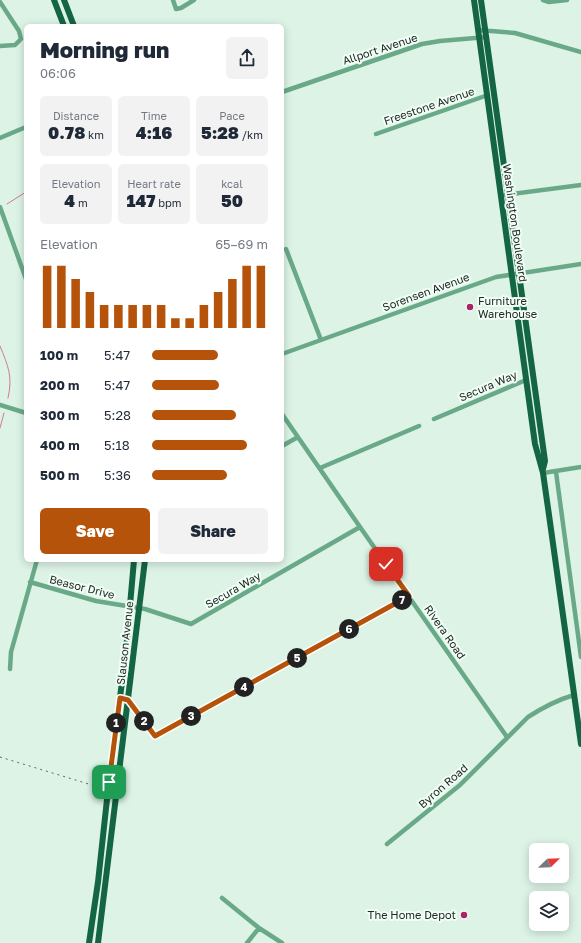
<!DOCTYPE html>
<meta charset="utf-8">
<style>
:root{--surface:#fff;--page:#f2f2f3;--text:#1f2937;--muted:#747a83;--accent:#b45309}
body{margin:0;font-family:"Golos Text",sans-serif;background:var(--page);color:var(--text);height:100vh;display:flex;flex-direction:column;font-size:15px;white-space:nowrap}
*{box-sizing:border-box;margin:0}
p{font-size:13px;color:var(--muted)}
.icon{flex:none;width:22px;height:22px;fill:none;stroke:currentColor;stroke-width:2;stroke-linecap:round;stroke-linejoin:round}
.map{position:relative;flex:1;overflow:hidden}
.drawer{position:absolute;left:24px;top:24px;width:260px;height:538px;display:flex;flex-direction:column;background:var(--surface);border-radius:6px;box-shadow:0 2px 10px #0003}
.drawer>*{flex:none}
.needle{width:26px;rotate:67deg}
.buttons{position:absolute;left:529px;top:843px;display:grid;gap:8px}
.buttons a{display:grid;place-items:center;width:40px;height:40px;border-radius:6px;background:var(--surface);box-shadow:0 2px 10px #0003;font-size:20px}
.pin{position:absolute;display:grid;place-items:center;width:34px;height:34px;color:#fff;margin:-17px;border-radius:8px;box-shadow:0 2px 6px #0006}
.km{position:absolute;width:20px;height:20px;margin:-10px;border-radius:50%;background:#222;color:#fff;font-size:11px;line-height:20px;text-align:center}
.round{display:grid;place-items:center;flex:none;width:42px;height:42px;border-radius:6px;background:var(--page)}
.overview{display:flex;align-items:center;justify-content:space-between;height:68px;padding:0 16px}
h1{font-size:22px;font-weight:800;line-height:30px}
.figures{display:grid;grid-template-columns:repeat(3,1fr);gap:6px;height:68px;padding:4px 16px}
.figures div{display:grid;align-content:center;border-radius:6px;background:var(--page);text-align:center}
.figures b{font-size:17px;font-weight:800}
.figures small{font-size:11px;font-weight:400}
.figures p{font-size:11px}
.chart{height:112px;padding:8px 16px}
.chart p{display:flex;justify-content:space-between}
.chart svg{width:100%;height:72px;margin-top:4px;stroke:var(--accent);stroke-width:6}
.cta{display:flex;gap:8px;margin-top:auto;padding:8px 16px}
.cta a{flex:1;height:46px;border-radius:6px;background:var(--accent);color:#fff;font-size:16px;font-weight:800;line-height:46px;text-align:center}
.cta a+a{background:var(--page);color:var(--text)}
ul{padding:0 16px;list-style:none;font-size:13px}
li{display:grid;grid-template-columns:64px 48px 1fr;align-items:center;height:30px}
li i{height:10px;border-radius:5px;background:var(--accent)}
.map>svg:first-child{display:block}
</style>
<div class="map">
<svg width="581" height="943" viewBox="0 0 581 943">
<rect width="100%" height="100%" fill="#dcf3e6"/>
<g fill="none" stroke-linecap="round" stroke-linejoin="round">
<path stroke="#d4779c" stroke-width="1" d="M7,204L26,192
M0,346C8,366 13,376 8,398
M0,428L4,413"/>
<path stroke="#6aa988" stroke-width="4.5" d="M173,0L176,9L181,8L194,0
M543,0L549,2L567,0
M0,2L19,31L21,39L15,45L0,46
M478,30L515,33L581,52
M282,92L422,44L440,41L487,37
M376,134L488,95
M0,138L26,127
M505,195L581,185
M0,207L26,279
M286,249L321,340
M282,354L496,277L581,264
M0,405L26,413
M282,414L360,527L507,737
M434,419L526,380
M282,446L298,437
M320,468L419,426
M556,472L581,657
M543,473L581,467
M30,582L96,601L145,609L191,624L360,527
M10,669L11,652L37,560
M119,698L128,700L155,736L409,596
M387,844L460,785L528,717C542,708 557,700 574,695
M222,898L259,928L282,943
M247,943L259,928"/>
<path stroke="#146543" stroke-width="6" d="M54,0L64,26
M64,0L74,26
M474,0L535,444L543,473L549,515L581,744
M481,0L545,461L543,469
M89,943L98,882L108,790L126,651L134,560
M98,943L145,560"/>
<path stroke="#5c6961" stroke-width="1" stroke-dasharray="2 4" stroke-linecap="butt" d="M0,757L105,789"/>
</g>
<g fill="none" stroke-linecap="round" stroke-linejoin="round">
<defs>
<path id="route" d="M109,782L120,698L128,700L155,736L409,596L386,564"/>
</defs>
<use href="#route" stroke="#fff" stroke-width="8"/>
<use href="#route" stroke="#b45309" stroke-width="5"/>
</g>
<g fill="#ac2468" stroke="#f0fef6" stroke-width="1.5">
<circle cx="470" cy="307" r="4"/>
<circle cx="464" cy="915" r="4"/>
</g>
<g text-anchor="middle" stroke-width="4" stroke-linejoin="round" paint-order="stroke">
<g font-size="11" fill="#222a25" stroke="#f0fef6">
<text transform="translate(380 49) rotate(-18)" y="4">Allport Avenue</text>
<text transform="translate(429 106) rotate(-19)" y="4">Freestone Avenue</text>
<text transform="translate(515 223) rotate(82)" y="4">Washington Boulevard</text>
<text transform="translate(426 292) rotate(-20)" y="4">Sorensen Avenue</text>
<text transform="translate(488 386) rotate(-23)" y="4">Secura Way</text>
<text transform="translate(82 587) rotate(14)" y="4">Beasor Drive</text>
<text transform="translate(233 590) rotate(-30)" y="4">Secura Way</text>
<text transform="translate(445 632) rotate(55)" y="4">Rivera Road</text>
<text transform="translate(125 643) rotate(-84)" y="4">Slauson Avenue</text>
<text transform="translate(443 786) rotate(-41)" y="4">Byron Road</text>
</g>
<g font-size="11" fill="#222a25" stroke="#f0fef6" text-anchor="start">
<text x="478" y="305">Furniture<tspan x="478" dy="13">Warehouse</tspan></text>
<text x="456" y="919" text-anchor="end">The Home Depot</text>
</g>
</g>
</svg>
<div class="buttons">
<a><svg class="needle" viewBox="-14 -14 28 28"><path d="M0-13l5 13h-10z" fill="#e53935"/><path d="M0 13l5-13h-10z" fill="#747a83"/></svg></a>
<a><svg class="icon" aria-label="layers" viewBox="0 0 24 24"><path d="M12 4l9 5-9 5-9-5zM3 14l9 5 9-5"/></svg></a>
</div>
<div class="pin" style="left:109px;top:782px;background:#1e9e55"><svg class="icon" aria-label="arrive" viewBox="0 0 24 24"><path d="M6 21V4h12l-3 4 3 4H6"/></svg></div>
<div class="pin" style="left:386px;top:564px;background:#d93025"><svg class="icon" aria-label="check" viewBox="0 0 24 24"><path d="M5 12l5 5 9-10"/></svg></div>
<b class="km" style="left:116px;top:723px">1</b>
<b class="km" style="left:144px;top:721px">2</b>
<b class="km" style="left:191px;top:716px">3</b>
<b class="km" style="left:244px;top:687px">4</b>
<b class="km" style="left:297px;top:658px">5</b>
<b class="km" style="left:349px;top:629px">6</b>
<b class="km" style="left:402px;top:600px">7</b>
<section class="drawer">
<div class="overview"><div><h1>Morning run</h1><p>06:06</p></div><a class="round"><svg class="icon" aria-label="share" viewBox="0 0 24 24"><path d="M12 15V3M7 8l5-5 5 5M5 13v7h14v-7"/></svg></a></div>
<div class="figures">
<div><p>Distance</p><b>0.78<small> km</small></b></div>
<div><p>Time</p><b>4:16</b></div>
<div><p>Pace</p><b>5:28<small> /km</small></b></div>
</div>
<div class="figures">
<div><p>Elevation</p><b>4<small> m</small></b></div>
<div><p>Heart rate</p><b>147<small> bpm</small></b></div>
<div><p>kcal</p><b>50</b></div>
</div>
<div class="chart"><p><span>Elevation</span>65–69 m</p>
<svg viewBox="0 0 160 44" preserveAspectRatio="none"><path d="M5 44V6M15 44V6M25 44V14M35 44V22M45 44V30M55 44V30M65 44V30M75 44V30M85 44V30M95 44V38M105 44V38M115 44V30M125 44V22M135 44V14M145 44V6M155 44V6"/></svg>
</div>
<ul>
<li><b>100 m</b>5:47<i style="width:57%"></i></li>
<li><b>200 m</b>5:47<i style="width:58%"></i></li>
<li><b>300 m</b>5:28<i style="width:72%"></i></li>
<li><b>400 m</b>5:18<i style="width:82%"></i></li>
<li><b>500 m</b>5:36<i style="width:65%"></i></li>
</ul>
<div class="cta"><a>Save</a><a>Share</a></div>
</section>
</div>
